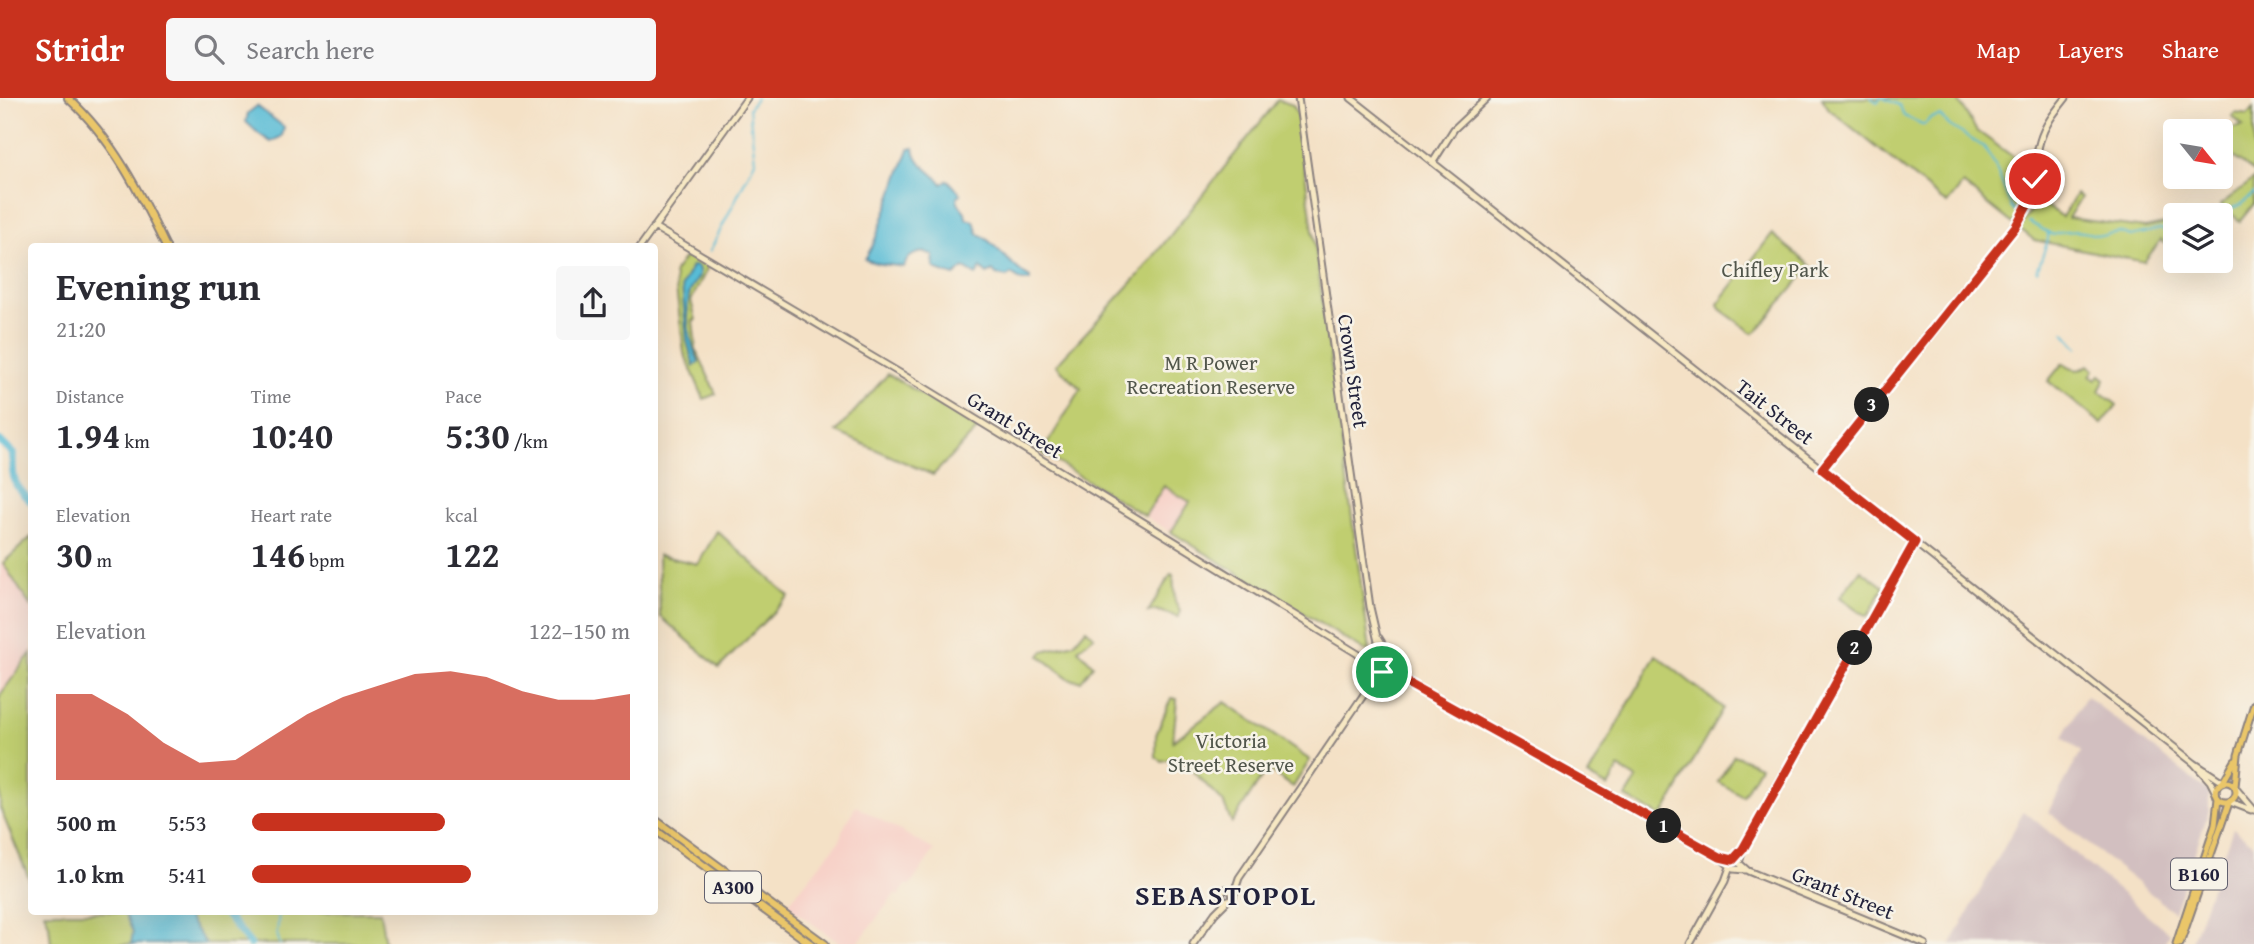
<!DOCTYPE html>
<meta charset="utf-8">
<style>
:root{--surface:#fff;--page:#f7f7f7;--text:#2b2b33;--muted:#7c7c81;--accent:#c8321e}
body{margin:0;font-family:"Gentium Book Plus",serif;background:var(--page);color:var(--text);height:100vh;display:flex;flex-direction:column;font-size:26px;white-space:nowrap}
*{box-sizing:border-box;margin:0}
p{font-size:23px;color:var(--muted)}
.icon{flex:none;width:38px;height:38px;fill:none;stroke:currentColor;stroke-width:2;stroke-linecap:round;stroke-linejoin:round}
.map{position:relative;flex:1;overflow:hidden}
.details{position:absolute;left:28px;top:145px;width:630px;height:672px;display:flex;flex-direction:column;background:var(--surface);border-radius:7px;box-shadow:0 7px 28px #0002}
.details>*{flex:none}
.needle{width:46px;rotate:120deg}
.controls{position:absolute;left:2163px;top:21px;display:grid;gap:14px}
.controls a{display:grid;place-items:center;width:70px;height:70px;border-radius:7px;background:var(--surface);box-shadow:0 7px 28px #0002;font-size:35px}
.pin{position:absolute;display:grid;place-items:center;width:60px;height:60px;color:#fff;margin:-30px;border:4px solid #fff;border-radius:50%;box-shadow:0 2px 7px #0007}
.km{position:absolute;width:35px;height:35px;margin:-18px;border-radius:50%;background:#222;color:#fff;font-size:19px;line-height:35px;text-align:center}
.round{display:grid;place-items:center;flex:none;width:74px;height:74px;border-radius:7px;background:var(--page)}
.summary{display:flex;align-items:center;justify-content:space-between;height:119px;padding:0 28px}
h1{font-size:38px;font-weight:800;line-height:52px}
.metrics{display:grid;grid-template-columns:repeat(3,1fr);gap:10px;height:119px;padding:7px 28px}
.metrics div{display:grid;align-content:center}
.metrics b{font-size:35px;font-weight:800}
.metrics small{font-size:19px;font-weight:400}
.metrics p{font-size:19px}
.chart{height:196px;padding:14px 28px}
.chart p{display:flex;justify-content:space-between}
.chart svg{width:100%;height:126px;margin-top:7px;fill:var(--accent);opacity:.7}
ul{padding:0 28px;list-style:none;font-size:23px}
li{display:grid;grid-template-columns:112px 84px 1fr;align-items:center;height:52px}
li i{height:18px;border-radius:9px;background:var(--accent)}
header{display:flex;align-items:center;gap:42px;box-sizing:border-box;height:98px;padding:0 35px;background:var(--accent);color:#fff}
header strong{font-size:33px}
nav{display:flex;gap:38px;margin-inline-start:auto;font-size:24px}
.search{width:490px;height:63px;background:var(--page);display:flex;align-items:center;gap:18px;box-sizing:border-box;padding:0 24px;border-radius:7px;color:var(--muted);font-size:26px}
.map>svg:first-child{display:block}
</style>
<header>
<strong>Stridr</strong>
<div class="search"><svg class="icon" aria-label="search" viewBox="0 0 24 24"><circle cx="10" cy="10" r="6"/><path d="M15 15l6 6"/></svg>Search here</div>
<nav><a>Map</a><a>Layers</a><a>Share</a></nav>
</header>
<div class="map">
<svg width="2254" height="846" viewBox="0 0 2254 846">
<rect width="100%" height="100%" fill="#f7f3e8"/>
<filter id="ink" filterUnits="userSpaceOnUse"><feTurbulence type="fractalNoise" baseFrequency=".0143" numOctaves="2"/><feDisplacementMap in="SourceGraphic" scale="14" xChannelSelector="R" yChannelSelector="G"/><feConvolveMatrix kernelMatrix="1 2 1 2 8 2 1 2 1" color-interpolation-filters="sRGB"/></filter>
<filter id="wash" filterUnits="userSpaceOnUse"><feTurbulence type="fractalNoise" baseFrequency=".00686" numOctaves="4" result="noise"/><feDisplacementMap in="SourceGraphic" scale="28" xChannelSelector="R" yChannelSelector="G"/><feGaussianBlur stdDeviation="1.57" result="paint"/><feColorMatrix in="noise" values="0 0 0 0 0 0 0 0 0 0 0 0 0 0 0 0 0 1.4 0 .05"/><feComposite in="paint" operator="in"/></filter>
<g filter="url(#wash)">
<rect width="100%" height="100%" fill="#f4e1c6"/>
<path fill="#f7d1c8" d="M1164,388L1190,404L1171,434L1145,418Z
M3,465L31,509L32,555L0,597V467Z
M856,708L934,752L910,788L907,786L898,798L895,796L857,846H841L787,807L840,742L842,733Z"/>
<path fill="#d2bfc0" d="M2086,598L2209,694V713L2174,814L2048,714L2081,654L2063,639Z
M2024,713L2169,835L2164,846H1951Z
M2233,730L2254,746V846H2191Z"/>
<path fill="#c0ce70" stroke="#717856" stroke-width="2" d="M1822,0H1957L1976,32L2030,71C2031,90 2025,111 2013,126L1963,86L1947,106L1829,11Z
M1278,2L1293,7L1297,15L1370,552L1365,553L1171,434L1190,404L1164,388L1145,418L1042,355L1081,291L1056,267L1138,178Z
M2254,10V74L2221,50V33H2219L2243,28L2232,18L2235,15L2248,17Z
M2254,81V106L2240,123L2220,107Z
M2076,96L2081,99L2068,120L2145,130L2175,124V146L2170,149L2161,142L2144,164L2034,142L2019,130L2031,113L2036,100L2062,119Z
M1772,136L1811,168L1757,233L1753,235L1720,211L1718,206Z
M687,156L706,167L707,171L691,203L696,222L693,223L696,251L716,296L704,301L684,255L674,174Z
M2063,265C2070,271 2079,276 2088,267L2094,272L2090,278L2096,282L2100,277L2105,281L2099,293L2117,307L2102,326L2048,283Z
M888,276L978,331L933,377L836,334Z
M717,433L789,498L719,570L660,518L658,457L698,466Z
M31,439V509L3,465Z
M1861,472L1884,489L1869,516L1866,518L1840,499Z
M1171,476L1173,477L1175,504L1180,513L1178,519L1155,512L1148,514Z
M1086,531L1094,538L1078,551L1093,567L1081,583L1071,582L1040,558L1044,553L1074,545Z
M31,555V785L0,710V597Z
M1656,557L1723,610L1662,719L1626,699L1637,681L1619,670L1608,689L1588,678Z
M1171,600L1177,601L1173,643L1225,604L1310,662L1293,689L1267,671L1232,725L1223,704L1179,659L1162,663L1156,659V637Z
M1734,657L1760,668L1743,698L1718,684Z
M44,814H380L385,846H51L49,826Z"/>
<path fill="#58bcd6" stroke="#3d6f88" stroke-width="2" d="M257,8L284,29L282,38L271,44L259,36L246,24L248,15Z
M914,50C916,68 934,73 942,86L948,82L961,96L957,99L958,105L965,114L966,121L974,123L978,136C989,138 1014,172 1030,180V183H1022L1011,176L1007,179L996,177L993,173L987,176L981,170L976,177L964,170L954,178L937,172L934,169L933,157C922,151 907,156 904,169C891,166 878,168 865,161L873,147L909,51Z
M692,168H697C705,180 690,186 689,198C685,220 690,244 699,264L694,268L687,243L682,188Z
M124,814H184L206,846H131L133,834Z"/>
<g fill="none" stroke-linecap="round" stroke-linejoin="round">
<path stroke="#58bcd6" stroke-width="2" d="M1871,0L1877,4L1881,0
M1883,0L1899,7L1904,18L1922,26H1925L1930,20L1940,18L1950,28L1984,49L1994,65L2011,108L2016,114
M2227,113L2242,106L2254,95
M2029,124L2053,137C2061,134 2075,132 2083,134C2092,135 2097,139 2107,137
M2108,136L2119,134L2131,138L2161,131L2175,136
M710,153L755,63L749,10L756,0
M2037,173L2048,142V136
M2064,234L2078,250
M279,814L277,836L280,846"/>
<path stroke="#58bcd6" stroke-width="8" d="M0,343L13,356C12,380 12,387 32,404
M224,814L250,846"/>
</g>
</g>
<g filter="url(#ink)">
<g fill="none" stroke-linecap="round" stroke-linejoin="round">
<defs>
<path id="secondary" d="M1298,0L1370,509L1379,548L1376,562
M1351,0L2194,665L2223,684
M1433,64L1454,31L1487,0
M2218,114L2223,118
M654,129L925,290L1358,556L1373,570
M640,149L747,0
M1822,371L2022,120C2036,95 2032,69 2040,43C2045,26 2055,14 2066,0
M1379,540L1385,550L1386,566
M1373 568a7 7 0 1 1 14 0a7 7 0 1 1-14 0Z
M1382,574L1403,582L1720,759L1730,768
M2194,665L2210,683L2216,695
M2236,691L2254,712
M2230,704L2251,712
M1740,754L1730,764V768L1733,771L1745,772
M1739,765L1743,751L1784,677L1915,445
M1739,765L1748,773L1925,846
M1233,797L1231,793L1226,791L1222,794L1221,798L1225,803L1232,801L1239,780L1367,592L1382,575
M1193,846L1215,815L1227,803
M1690,846L1725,783L1730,769"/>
<path id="primary" d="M2216 694a10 10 0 1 1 20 0a10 10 0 1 1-20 0Z
M2223,684L2235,663
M2235,689L2238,657L2254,606
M2176,846L2215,727L2218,700
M2180,846L2229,705"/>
<path id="highway" d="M68,0C113,41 140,95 166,149
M654,721L825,846
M654,731L811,846"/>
</defs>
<use href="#secondary" stroke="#8b8280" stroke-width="9"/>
<use href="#primary" stroke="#8b8280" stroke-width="9"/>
<use href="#highway" stroke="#8b8280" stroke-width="10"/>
<use href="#secondary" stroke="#f7e8c3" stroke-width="5"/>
<use href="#primary" stroke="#eac669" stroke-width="5"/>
<use href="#highway" stroke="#eac669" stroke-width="6"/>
</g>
</g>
<g fill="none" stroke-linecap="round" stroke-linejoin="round" filter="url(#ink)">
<defs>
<path id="route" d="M1382,574L1402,582L1720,759L1733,762L1743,751L1915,444L1822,371L2016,128L2029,104L2035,81"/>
</defs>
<use href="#route" stroke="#fff" stroke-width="14"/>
<use href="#route" stroke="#c8321e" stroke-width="9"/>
</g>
<g text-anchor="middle" stroke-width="5" stroke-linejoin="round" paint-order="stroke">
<g fill="#f7f3e8" stroke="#62616f" stroke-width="2">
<rect x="2171" y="760.5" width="56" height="31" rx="5"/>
<rect x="705" y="773.5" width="56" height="31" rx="5"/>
</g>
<g font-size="19" font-weight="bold" fill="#22223b">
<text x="2199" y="783">B160</text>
<text x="733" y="796">A300</text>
</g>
<g font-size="21" fill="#51564b" stroke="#f7f3e8">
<text x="1775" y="179">Chifley Park</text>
<text x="1211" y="272">M R Power<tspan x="1211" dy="24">Recreation Reserve</tspan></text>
<text x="1231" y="650">Victoria<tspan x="1231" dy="24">Street Reserve</tspan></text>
</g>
<g font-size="21" fill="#22223b" stroke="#f7f3e8">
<text transform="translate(1353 273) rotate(82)" y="7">Crown Street</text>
<text transform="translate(1775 314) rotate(38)" y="7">Tait Street</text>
<text transform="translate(1015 327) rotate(32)" y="7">Grant Street</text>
<text transform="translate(1843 795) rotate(22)" y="7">Grant Street</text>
</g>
<g font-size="28" font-weight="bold" letter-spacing="2" fill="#22223b" stroke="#f7f3e8">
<text x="1226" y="807">SEBASTOPOL</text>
</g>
</g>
</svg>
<div class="controls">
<a><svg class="needle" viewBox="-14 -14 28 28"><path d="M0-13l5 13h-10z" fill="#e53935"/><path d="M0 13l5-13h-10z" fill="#7c7c81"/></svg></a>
<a><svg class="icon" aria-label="layers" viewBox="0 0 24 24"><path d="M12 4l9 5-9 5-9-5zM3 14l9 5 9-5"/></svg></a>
</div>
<div class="pin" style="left:1382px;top:574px;background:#1e9e55"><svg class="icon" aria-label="arrive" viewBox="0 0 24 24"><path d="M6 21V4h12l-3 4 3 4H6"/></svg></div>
<div class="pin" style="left:2035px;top:81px;background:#d93025"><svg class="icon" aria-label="check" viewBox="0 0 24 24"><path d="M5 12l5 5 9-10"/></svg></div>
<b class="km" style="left:1664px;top:728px">1</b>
<b class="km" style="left:1855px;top:550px">2</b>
<b class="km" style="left:1872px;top:307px">3</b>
<section class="details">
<div class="summary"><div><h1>Evening run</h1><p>21:20</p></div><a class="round"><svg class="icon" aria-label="share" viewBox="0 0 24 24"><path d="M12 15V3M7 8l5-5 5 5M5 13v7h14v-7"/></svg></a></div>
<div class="metrics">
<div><p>Distance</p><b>1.94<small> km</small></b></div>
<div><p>Time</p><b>10:40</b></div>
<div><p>Pace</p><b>5:30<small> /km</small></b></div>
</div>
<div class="metrics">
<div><p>Elevation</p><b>30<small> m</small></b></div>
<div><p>Heart rate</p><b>146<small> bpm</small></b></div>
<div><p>kcal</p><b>122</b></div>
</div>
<div class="chart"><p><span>Elevation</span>122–150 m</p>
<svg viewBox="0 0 160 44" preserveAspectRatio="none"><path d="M0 44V14L10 14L20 21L30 31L40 38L50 37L60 29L70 21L80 15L90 11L100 7L110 6L120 8L130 13L140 16L150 16L160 14V44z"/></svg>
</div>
<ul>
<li><b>500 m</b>5:53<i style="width:51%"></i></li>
<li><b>1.0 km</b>5:41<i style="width:58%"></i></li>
</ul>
</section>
</div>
